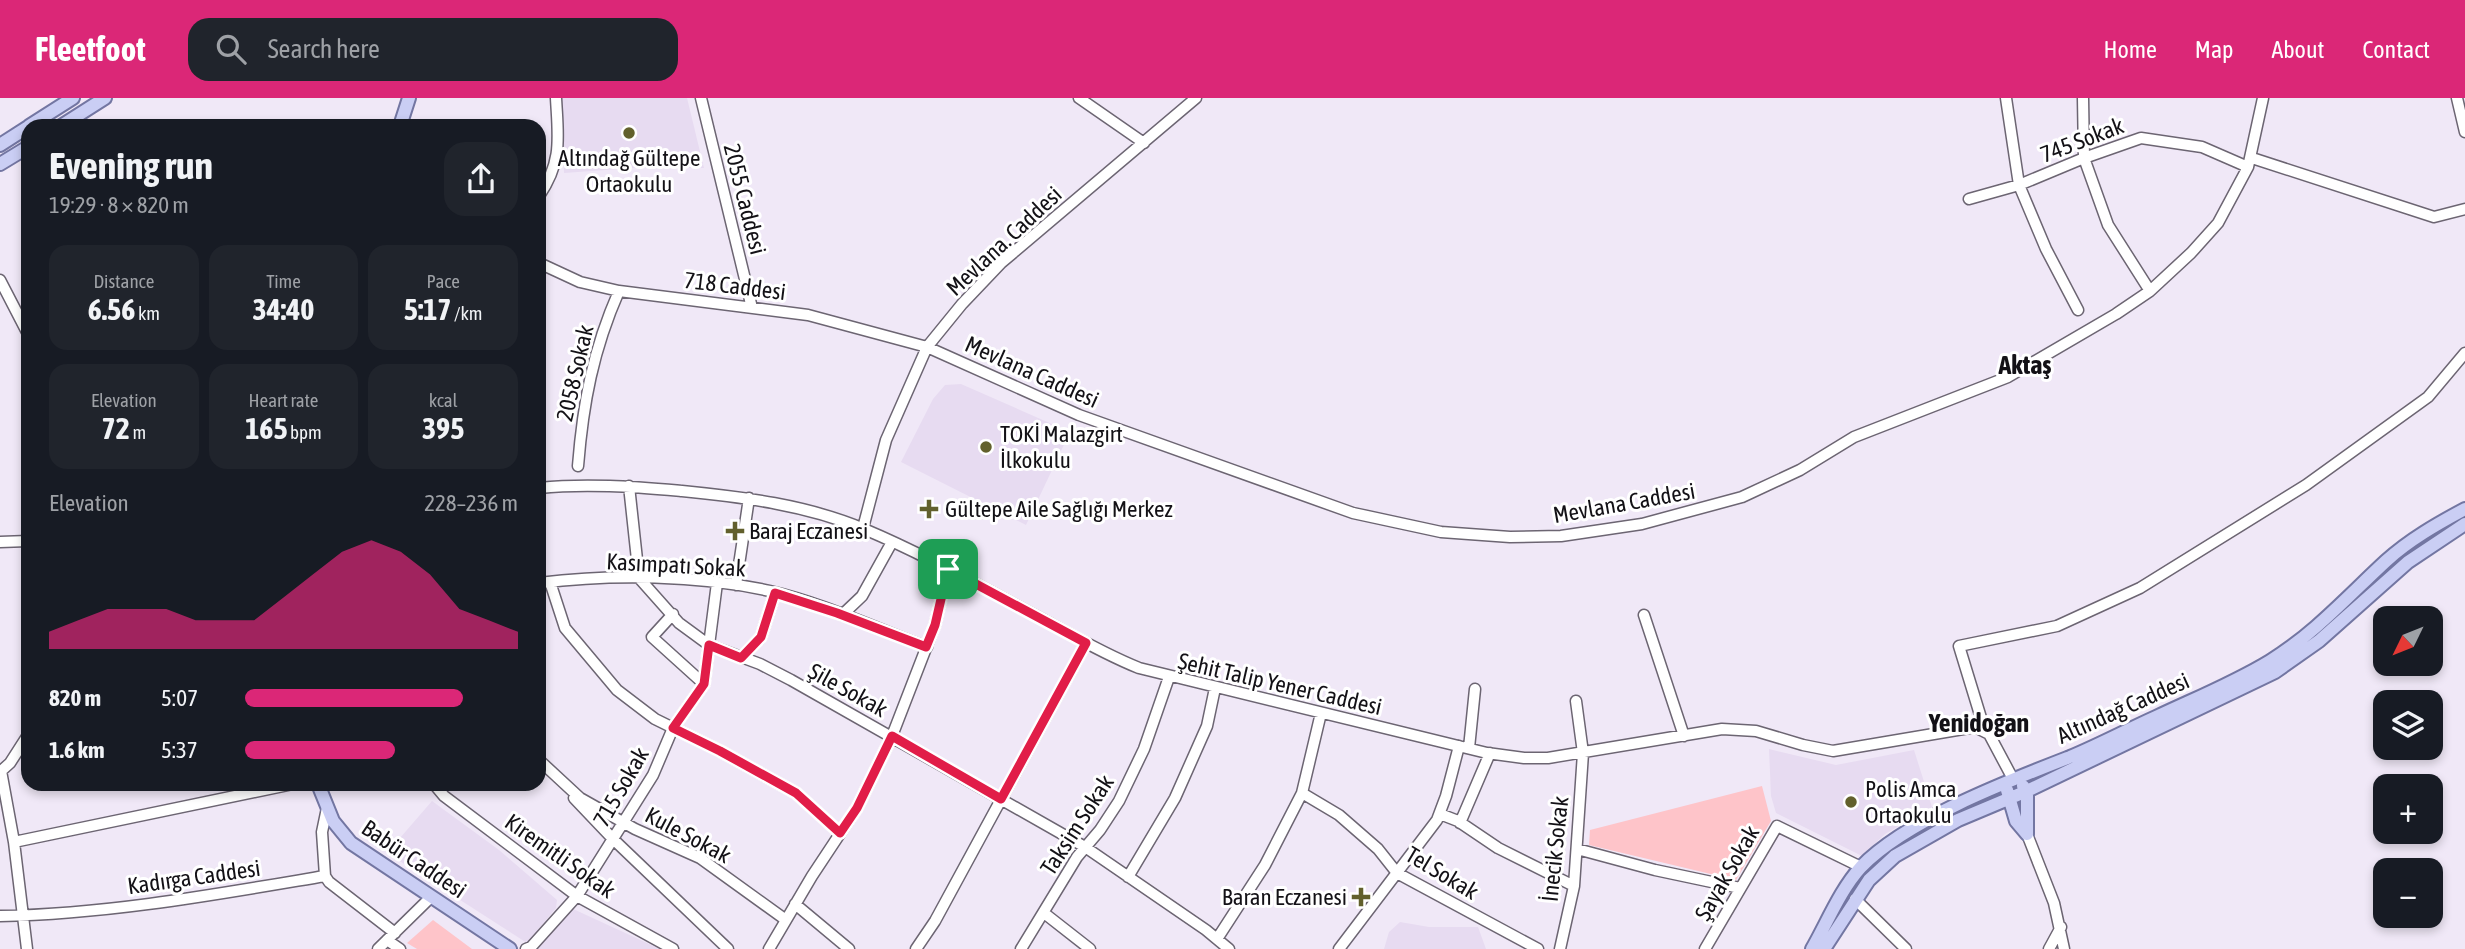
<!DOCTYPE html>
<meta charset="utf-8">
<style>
:root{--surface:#171b24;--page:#20242c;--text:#f1f3f6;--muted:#9ea1a6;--accent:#db2777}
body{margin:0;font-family:"Asap Condensed",sans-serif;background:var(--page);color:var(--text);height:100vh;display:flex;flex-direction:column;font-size:26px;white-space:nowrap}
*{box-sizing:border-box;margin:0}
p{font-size:23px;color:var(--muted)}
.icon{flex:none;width:38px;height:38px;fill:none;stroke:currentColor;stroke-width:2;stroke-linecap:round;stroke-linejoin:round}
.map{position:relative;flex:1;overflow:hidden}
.panel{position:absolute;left:21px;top:21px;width:525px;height:672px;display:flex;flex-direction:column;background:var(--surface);border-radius:21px;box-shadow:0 4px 10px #0003}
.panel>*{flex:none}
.needle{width:46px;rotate:227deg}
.tools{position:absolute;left:2373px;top:508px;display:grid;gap:14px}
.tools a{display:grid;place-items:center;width:70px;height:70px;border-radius:14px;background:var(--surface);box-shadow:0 4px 10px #0003;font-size:35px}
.pin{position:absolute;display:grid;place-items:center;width:60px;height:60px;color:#fff;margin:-30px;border-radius:14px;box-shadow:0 4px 10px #0006}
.round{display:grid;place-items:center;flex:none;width:74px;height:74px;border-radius:21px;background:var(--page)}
.head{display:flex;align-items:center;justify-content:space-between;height:119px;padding:0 28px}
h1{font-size:38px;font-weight:700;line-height:52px}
.stats{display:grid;grid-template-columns:repeat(3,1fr);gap:10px;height:119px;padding:7px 28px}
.stats div{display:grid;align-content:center;border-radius:18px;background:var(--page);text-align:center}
.stats b{font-size:30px;font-weight:700}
.stats small{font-size:19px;font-weight:400}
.stats p{font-size:19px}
.chart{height:196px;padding:14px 28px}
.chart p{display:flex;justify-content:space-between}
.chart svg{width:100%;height:126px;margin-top:7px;fill:var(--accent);opacity:.7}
ul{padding:0 28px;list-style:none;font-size:23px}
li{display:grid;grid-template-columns:112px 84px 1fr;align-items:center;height:52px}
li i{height:18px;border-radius:9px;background:var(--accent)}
header{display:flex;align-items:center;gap:42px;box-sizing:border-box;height:98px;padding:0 35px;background:var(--accent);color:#fff}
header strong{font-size:33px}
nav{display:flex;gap:38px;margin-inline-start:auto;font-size:24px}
.search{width:490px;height:63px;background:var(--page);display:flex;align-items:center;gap:18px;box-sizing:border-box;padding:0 24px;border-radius:21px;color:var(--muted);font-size:26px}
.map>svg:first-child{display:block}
</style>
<header>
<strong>Fleetfoot</strong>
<div class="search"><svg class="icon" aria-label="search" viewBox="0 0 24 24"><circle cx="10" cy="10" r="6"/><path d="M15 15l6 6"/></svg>Search here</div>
<nav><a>Home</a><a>Map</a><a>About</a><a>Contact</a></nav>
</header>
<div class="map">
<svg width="2465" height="851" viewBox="0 0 2465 851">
<rect width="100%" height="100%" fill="#f0e8f7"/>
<path fill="#e7dbf1" d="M561,0H687L704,70H633L564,75Z
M961,286L1070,334L1026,427L901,364L933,301L945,287Z
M1769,651L1836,667L1914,652L1932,709L1885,736L1862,758L1776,715L1771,698Z
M432,703L499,752L557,802L556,810L527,845L387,755Z
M571,810L660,851H538Z
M1400,824L1429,829H1478L1486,851H1384L1389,834Z"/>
<path fill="#fec4c9" d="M1762,688L1771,723L1736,782L1589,747L1590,732Z
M433,822L472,851H417L407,845Z"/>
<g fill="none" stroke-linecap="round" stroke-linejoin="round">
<defs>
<path id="minor" d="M701,0L752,210
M1079,0L1144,45
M2006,0L2019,87L2046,151L2078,212
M2083,0L2084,60L2108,127L2150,193
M2457,0L2465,34
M2252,60L2434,119L2465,111
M539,98C563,63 558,39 556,0
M1969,101L2019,87L2084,60L2141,40L2202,49L2248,69
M539,165L580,184L619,193L808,217L927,249L1079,317L1353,415L1441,434L1510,439L1561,438L1642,426L1742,399L1800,372L1854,339L2008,279L2116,216L2150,193L2191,155L2218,125L2248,69L2263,0
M0,182L28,236
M578,368C583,305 593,252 619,193
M629,388L639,480L679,525L709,547L760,566L791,582L1085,749L1206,832L1229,851
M539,390C588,385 634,389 682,393C743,399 807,407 864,431C926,457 985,491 1044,522C1075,539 1106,557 1139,570L1487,655L1524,660H1548L1722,631L1756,633L1803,647L1833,653L1975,629L1989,636L2013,681
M863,430L886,342L927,249L962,206L1001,165L1196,0
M0,444L28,443
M550,484L565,530L617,592L655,621L720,653L796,695L840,735
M539,485C612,476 698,477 770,493C823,505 875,530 927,549
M736,487L749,400
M673,516L652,539L704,586
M842,517L862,498L892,444
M1644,517L1684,638
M741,560L761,539L775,495
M1985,633L1959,548L2057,528L2140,490L2306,387L2428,299L2465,255
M1469,650L1475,591
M539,662L580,700L635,731L700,760L786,822
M1,673L14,744L27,851
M0,674L10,665L28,637
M434,686L444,698L577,798L673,851
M1302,695L1339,717L1378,751L1397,775L1538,851
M574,700L613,741L728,851
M1440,716L1458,723L1498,750L1574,788
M1460,725L1490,655
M2027,736L2054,805L2064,851
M14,744L293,686
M1577,751L1655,772L1740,790
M325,778L329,784L395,835
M325,778L322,734L327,710
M1128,779L1175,700L1207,628L1215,590
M1855,801L1906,851
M795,806L849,851
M1044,815L1090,851
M0,818C109,816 218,796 325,778
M1217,841L1265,767L1302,695L1321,615
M387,842L400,851
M378,851L431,799
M526,851L531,849L577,798L653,677L673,630L704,586L717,485
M769,851L812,778L857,710L892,638L935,527L948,471
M916,851L935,823L1086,545
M1021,851L1077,759L1100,732L1119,703L1144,651L1169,579
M1339,851L1437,722L1446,698L1459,648
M1560,851L1574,788L1583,655L1576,603
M1705,851L1777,728L1861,769
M2049,851L2061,829"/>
<path id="major" d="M29,28L73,0
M61,28L105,0
M400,28L409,0
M0,47L28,29
M0,66L28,49
M318,686L333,723L351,745L510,851
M2023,688L2027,693V736
M2007,692L2016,723L2027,736
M1812,851C1827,825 1840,792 1861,769C1906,722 2008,683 2070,659C2099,647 2127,632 2156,619C2194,601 2234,585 2270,563C2314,536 2348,498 2386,463C2409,442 2437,426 2465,411
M1824,851L1869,782L1895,758L1958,722L2027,693L2275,574L2319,543L2408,464L2465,426"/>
</defs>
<use href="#minor" stroke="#6c6572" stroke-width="13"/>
<use href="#major" stroke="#7376a2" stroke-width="16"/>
<use href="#minor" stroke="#fff" stroke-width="10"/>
<use href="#major" stroke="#cacef4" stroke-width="12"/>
</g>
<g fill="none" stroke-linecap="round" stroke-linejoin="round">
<defs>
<path id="route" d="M948,471L1086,545L1001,701L892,638L857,710L840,735L796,695L720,653L673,630L704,586L709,547L741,560L761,539L775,495L837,515L926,549L935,527Z"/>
</defs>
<use href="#route" stroke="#fff" stroke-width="14"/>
<use href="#route" stroke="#e11d48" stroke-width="9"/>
</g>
<g fill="#62602c" stroke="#fff" stroke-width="2.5">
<circle cx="629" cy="35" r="7"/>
<circle cx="986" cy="349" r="7"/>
<path d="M925.5 400.5h7v7h7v7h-7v7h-7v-7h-7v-7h7z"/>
<path d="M731.5 422.5h7v7h7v7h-7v7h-7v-7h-7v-7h7z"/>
<circle cx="1851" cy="704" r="7"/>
<path d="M1357.5 788.5h7v7h7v7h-7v7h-7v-7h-7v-7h7z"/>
</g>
<g text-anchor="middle" stroke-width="6" stroke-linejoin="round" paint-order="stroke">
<g font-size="23" fill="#131116" stroke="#fff">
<text transform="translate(2082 42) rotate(-21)" y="8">745 Sokak</text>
<text transform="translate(745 101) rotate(76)" y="8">2055 Caddesi</text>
<text transform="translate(1004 143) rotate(-43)" y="8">Mevlana. Caddesi</text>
<text transform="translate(735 188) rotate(7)" y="8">718 Caddesi</text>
<text transform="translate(1032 274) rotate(24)" y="8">Mevlana Caddesi</text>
<text transform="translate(575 275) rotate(-77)" y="8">2058 Sokak</text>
<text transform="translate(1624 405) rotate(-10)" y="8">Mevlana Caddesi</text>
<text transform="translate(676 467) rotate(3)" y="8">Kasımpatı Sokak</text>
<text transform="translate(1280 586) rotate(13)" y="8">Şehit Talip Yener Caddesi</text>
<text transform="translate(848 592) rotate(29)" y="8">Şile Sokak</text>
<text transform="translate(2123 610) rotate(-24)" y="8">Altındağ Caddesi</text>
<text transform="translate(621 689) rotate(-60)" y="8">715 Sokak</text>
<text transform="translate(1077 727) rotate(-57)" y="8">Taksim Sokak</text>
<text transform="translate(688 737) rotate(28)" y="8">Kule Sokak</text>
<text transform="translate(1555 751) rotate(-84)" y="8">İnecik Sokak</text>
<text transform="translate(560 758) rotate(35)" y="8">Kiremitli Sokak</text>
<text transform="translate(414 761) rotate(34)" y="8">Babür Caddesi</text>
<text transform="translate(1442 775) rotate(31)" y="8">Tel Sokak</text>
<text transform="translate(1727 775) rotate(-60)" y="8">Şayak Sokak</text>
<text transform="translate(194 779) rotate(-8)" y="8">Kadırga Caddesi</text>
</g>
<g font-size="23" fill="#131116" stroke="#fff" text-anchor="start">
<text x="629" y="68" text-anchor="middle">Altındağ Gültepe<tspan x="629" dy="26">Ortaokulu</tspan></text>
<text x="1000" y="344">TOKİ Malazgirt<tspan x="1000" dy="26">İlkokulu</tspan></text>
<text x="945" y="419">Gültepe Aile Sağlığı Merkez</text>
<text x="749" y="441">Baraj Eczanesi</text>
<text x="1865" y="699">Polis Amca<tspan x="1865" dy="26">Ortaokulu</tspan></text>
<text x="1347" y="807" text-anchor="end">Baran Eczanesi</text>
</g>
<g font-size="26" font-weight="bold" fill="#131116" stroke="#fff">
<text x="2025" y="276">Aktaş</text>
<text x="1979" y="634">Yenidoğan</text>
</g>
</g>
</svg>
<div class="tools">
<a><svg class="needle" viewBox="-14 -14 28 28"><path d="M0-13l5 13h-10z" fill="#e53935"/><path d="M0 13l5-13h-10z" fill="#9ea1a6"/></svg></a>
<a><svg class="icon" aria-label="layers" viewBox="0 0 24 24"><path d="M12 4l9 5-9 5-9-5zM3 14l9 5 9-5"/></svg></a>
<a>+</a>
<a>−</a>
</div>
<div class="pin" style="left:948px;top:471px;background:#1e9e55"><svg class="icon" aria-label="arrive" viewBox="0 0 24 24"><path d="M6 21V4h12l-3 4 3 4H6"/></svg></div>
<section class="panel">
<div class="head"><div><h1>Evening run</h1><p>19:29 · 8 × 820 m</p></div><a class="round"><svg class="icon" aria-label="share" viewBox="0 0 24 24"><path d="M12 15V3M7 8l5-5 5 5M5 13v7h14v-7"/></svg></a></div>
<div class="stats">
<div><p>Distance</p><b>6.56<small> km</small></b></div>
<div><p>Time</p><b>34:40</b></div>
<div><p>Pace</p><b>5:17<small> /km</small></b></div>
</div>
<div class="stats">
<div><p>Elevation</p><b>72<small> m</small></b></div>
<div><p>Heart rate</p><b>165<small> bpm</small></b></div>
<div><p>kcal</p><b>395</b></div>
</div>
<div class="chart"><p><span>Elevation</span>228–236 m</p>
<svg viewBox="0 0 160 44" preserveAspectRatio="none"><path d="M0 44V38L10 34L20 30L30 30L40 30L50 34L60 34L70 34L80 26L90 18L100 10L110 6L120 10L130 18L140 30L150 34L160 38V44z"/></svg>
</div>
<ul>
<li><b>820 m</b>5:07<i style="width:80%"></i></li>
<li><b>1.6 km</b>5:37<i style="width:55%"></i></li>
</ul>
</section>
</div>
